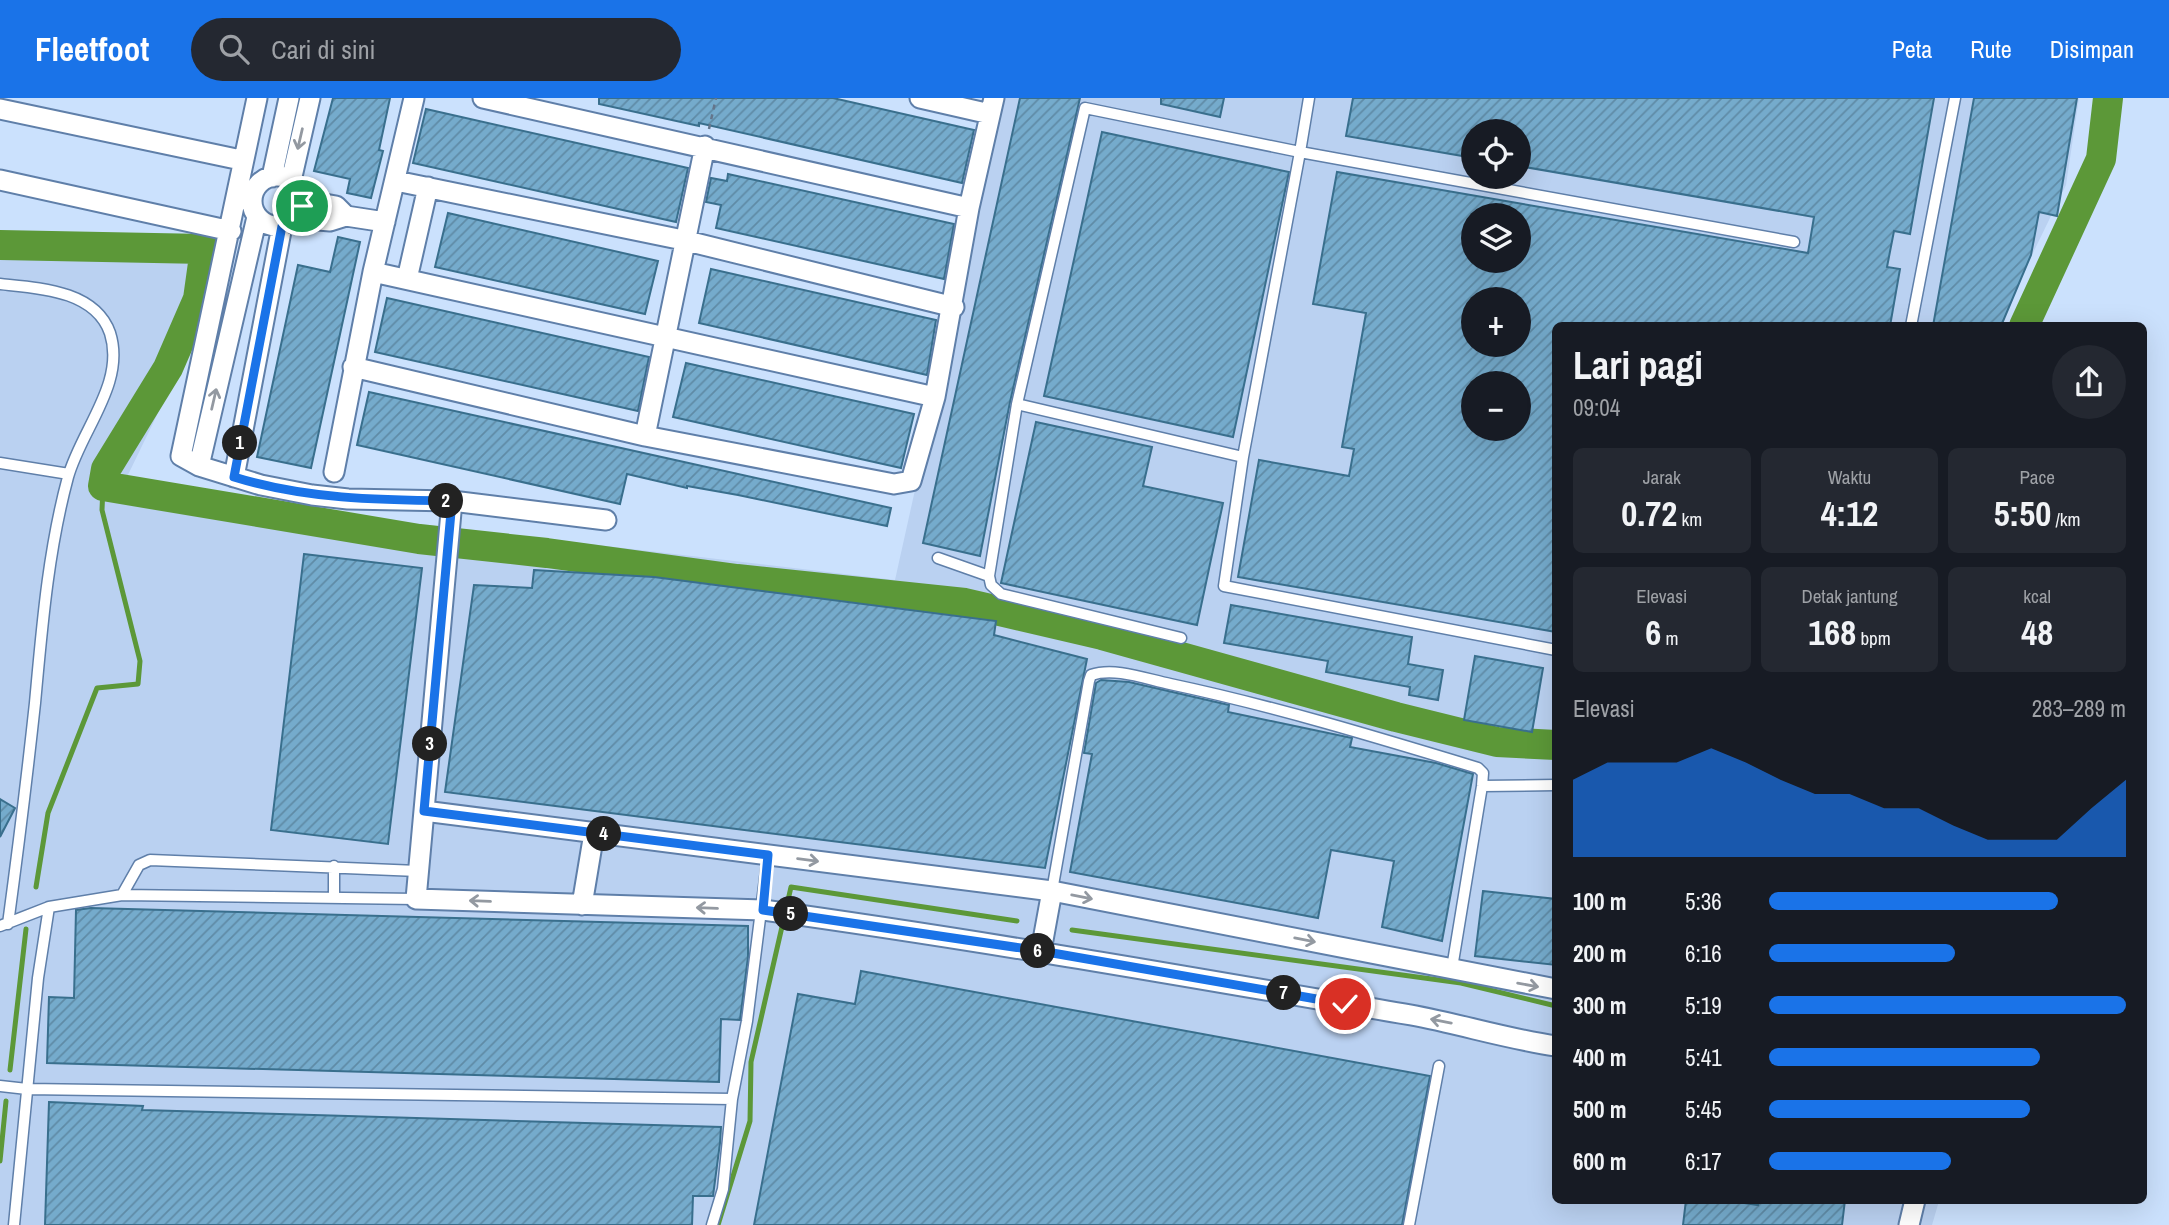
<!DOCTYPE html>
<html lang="id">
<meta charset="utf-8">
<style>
:root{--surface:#171b24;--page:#242831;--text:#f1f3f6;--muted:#9ea1a6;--accent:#1a73e8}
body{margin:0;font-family:"Archivo Narrow",sans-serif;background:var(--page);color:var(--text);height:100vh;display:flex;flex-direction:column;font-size:26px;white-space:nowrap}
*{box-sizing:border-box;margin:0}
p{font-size:23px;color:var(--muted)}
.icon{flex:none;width:38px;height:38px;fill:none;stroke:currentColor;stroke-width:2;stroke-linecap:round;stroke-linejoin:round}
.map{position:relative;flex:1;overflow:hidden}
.drawer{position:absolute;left:1552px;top:224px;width:595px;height:882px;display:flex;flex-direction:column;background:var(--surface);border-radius:10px;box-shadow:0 7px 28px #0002}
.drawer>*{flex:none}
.tools{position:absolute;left:1461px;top:21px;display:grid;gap:14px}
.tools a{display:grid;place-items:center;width:70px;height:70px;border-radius:50%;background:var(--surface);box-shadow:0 7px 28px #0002;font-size:35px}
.pin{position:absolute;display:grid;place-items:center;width:60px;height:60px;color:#fff;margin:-30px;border:4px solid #fff;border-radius:50%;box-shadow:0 2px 7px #0007}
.km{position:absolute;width:35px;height:35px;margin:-18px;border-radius:50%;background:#222;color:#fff;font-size:19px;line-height:35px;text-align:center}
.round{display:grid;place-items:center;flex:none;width:74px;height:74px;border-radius:37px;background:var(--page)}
.head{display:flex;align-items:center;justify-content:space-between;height:119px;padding:0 21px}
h1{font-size:38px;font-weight:700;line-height:52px}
.figures{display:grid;grid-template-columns:repeat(3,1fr);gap:10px;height:119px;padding:7px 21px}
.figures div{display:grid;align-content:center;border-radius:10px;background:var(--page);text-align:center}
.figures b{font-size:35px;font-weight:700}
.figures small{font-size:19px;font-weight:400}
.figures p{font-size:19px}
.chart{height:196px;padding:14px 21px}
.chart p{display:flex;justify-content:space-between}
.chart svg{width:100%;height:126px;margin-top:7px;fill:var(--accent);opacity:.7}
ul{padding:0 21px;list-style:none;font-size:23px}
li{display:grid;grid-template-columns:112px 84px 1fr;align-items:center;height:52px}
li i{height:18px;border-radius:9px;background:var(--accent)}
header{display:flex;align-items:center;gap:42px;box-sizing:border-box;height:98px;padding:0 35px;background:var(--accent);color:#fff}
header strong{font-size:33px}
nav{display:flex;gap:38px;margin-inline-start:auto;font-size:24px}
.search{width:490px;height:63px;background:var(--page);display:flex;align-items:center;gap:18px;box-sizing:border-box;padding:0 24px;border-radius:38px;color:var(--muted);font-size:26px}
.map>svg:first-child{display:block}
</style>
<header>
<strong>Fleetfoot</strong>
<div class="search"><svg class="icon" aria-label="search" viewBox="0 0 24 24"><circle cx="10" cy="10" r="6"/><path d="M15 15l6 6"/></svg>Cari di sini</div>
<nav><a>Peta</a><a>Rute</a><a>Disimpan</a></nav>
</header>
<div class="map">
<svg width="2169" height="1127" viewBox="0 0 2169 1127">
<defs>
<pattern id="building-hatch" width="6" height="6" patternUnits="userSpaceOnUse" patternTransform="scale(1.75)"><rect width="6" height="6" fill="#75abcc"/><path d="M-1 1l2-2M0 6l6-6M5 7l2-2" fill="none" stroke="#5f8ba6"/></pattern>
</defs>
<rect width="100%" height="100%" fill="#cbe1fd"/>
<path fill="#bad1f1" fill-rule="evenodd" d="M1002,0H2079L2066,87L1998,227L1556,228V1102L1939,1103L1932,1127H0V135L200,145L219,164L203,222L125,383L189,399L895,482ZM1474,33H1519V79H1474ZM1474,117H1519V163H1474ZM1474,201H1519V247H1474ZM1474,285H1519V331H1474Z"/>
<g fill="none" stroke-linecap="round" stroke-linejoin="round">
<path stroke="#5c9838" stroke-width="5" d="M36,789L48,715L97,590L138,586L140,563L102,412L103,388
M786,811L791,789L1017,823
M1072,832L1461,885L1556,908
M10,972L26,831
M0,1063L6,1003
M718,1127L750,1023L751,964L784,820"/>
<path stroke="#5c9838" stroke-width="30" d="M0,147L205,151L198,201L168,270L106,371L103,388L419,441L547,455L737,481L965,505L1102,537L1396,619L1497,644L1556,647
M2024,228L2101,61L2108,0"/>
</g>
<path fill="url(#building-hatch)" stroke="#396f8d" stroke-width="2" fill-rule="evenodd" d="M333,0H390L379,52L383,53L371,100L347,95L350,81L314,73Z
M599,0H833L974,32L962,85L699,25V28L599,6Z
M1020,0H1080L1010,304L980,458L923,445Z
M1161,0H1224L1220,19L1161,6Z
M1353,0H1934L1910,136L1894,133L1887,169L1900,171L1890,228H1556V534L1238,479L1259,362L1349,378L1354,351L1342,349L1366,215L1313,206L1337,74L1808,155L1814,119L1519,68V33H1474V60L1346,38ZM1474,117H1519V163H1474ZM1474,201H1519V247H1474ZM1474,285H1519V331H1474Z
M1974,0H2077L2057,118L2039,114L2031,157L2001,228H1933Z
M426,11L688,70L676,124L413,65Z
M1102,34L1289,74L1233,339L1044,298Z
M728,76L954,126L944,181L716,130L721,107L706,104L711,80L727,83Z
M448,115L658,163L645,216L435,169Z
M338,139L360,144L311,370L257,359L298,167L330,174Z
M711,171L936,222L927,277L699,225Z
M387,200L649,259L638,313L375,254Z
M686,265L914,316L901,370L673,319Z
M369,294L891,410L887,428L738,397L687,388V390L627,376L620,406L357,347Z
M1036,324L1152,349L1143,388L1223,405L1197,527L1001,485Z
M304,456L422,470L388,746L271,732Z
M534,472L654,479L996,523L994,537L1087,561L1045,770L445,694L474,487L532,490Z
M1231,507L1412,539L1408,566L1443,572L1438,602L1409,597L1410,589L1326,574L1328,563L1224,545Z
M1475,558L1543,570L1532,634L1464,622Z
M1101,582L1129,584L1229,607L1228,614L1352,640L1350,649L1436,665L1473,676L1442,843L1382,829L1394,763L1331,752L1318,820L1070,774L1092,656L1084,655L1096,585Z
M0,701L15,710L0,739Z
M1483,793L1556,801V867L1475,858Z
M91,810L748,828V859L740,922L721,921L719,984L47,965L49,899L74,900L76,812Z
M861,873L1430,978L1402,1127H754L798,896L855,906Z
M49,1004L143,1008L142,1012L721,1029L720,1045L713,1098H693L692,1127H45Z
M1686,1102H1725L1758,1107L1759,1102H1845L1842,1127H1683Z"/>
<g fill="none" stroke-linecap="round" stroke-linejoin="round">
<defs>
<path id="lane" d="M0,186C38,190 95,192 110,235C126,285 81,332 68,379C48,453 42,529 35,605C27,679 18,752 8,826
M1911,228L1955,0
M1017,306L1243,359
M0,365L69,376
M938,460L989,478
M1181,540L1001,496L991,487L989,478L1017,306L1085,10L1300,54L1309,0
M1556,552L1224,488L1243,359L1300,54L1794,144
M1482,688L1556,687
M334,768V800
M1052,793L1089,583L1091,577C1115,569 1146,581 1170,586C1274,608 1376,639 1478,670L1483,675L1482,688L1452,870
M122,797L139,767L150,762L418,773
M0,828L49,809
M0,988L27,991L732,1001
M14,1127L38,880L49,809L122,797L416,801
M712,1127L723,1091L732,1001L747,923L768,757
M1409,1127L1439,968"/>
<path id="street" d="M257,0L181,358L199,368L261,387L312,397L348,401L452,403L606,422
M483,0L969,110
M920,0L990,16
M0,11L241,62
M252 103a25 25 0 1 1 50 0a25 25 0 1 1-50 0Z
M272,79L289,0
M0,82L231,133
M291,83L310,0
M396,83L683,142L954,209
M302,102L336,108L346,118
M295,120L330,123L346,118L385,124
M373,174L935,299
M407,181L428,89
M353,269L645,338L894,386L911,383L935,299L969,110L994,0
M645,338L705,48
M199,368L257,119
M334,374L373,174L414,0
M234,379L282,128
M452,403L416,801L763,812C980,842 1195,880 1411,917C1460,926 1507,941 1556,948
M424,713L1052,793L1556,891
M582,807L594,735
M1041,853L1052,793
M1909,1127L1915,1102"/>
</defs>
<use href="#lane" stroke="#5f7fa9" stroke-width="13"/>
<use href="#street" stroke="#5f7fa9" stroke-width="23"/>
<path stroke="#64758b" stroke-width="2.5" stroke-dasharray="5 5" stroke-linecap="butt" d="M709,31L716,0"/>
<use href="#lane" stroke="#fff" stroke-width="10"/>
<use href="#street" stroke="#fff" stroke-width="19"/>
</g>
<defs><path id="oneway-shaft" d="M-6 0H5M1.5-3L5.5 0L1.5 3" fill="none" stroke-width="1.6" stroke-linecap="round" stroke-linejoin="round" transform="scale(1.75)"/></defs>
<g stroke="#9399a1">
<use href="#oneway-shaft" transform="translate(300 41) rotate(103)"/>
<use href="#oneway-shaft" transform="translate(214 301) rotate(-77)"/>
<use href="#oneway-shaft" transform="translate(808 762) rotate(7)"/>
<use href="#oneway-shaft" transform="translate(1082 799) rotate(11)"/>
<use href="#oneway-shaft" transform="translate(480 803) rotate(-178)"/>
<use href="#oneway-shaft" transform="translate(707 810) rotate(-178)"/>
<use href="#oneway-shaft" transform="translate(1305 842) rotate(11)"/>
<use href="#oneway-shaft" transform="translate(1528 887) rotate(10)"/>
<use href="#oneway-shaft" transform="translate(1441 923) rotate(-169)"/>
</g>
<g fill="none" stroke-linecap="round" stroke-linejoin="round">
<defs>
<path id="route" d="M302,108L295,120L282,128L234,379C305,401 377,402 452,403L424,713L768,757L763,812L1041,853L1345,906"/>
</defs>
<use href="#route" stroke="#fff" stroke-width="14"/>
<use href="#route" stroke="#1a73e8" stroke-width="9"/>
</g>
</svg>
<div class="tools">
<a><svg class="icon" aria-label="locate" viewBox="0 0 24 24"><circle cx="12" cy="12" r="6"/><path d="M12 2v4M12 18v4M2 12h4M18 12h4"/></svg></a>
<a><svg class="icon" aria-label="layers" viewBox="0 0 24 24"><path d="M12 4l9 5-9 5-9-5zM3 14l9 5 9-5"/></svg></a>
<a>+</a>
<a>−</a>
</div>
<div class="pin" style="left:302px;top:108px;background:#1e9e55"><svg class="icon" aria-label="arrive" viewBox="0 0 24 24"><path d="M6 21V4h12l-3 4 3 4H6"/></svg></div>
<div class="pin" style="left:1345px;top:906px;background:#d93025"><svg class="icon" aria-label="check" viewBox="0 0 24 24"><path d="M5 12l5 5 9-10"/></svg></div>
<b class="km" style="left:240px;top:345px">1</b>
<b class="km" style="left:446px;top:403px">2</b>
<b class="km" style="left:430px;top:646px">3</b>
<b class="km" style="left:604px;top:736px">4</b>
<b class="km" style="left:791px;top:816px">5</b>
<b class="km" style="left:1038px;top:853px">6</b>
<b class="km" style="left:1284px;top:895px">7</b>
<section class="drawer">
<div class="head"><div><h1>Lari pagi</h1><p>09:04</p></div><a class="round"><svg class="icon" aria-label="share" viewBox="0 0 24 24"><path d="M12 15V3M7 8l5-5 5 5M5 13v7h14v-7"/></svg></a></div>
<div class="figures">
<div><p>Jarak</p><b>0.72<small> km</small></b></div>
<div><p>Waktu</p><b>4:12</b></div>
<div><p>Pace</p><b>5:50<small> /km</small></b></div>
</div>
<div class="figures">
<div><p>Elevasi</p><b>6<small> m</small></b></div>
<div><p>Detak jantung</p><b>168<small> bpm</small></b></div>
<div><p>kcal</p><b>48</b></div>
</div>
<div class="chart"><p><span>Elevasi</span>283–289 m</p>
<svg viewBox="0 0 160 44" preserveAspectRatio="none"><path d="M0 44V17L10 11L20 11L30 11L40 6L50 11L60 17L70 22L80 22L90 27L100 27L110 33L120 38L130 38L140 38L150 27L160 17V44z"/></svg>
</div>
<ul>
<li><b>100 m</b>5:36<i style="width:81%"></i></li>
<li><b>200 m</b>6:16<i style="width:52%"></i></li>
<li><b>300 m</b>5:19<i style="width:100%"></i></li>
<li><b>400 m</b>5:41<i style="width:76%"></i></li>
<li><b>500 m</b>5:45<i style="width:73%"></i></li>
<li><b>600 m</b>6:17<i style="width:51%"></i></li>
</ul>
</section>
</div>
